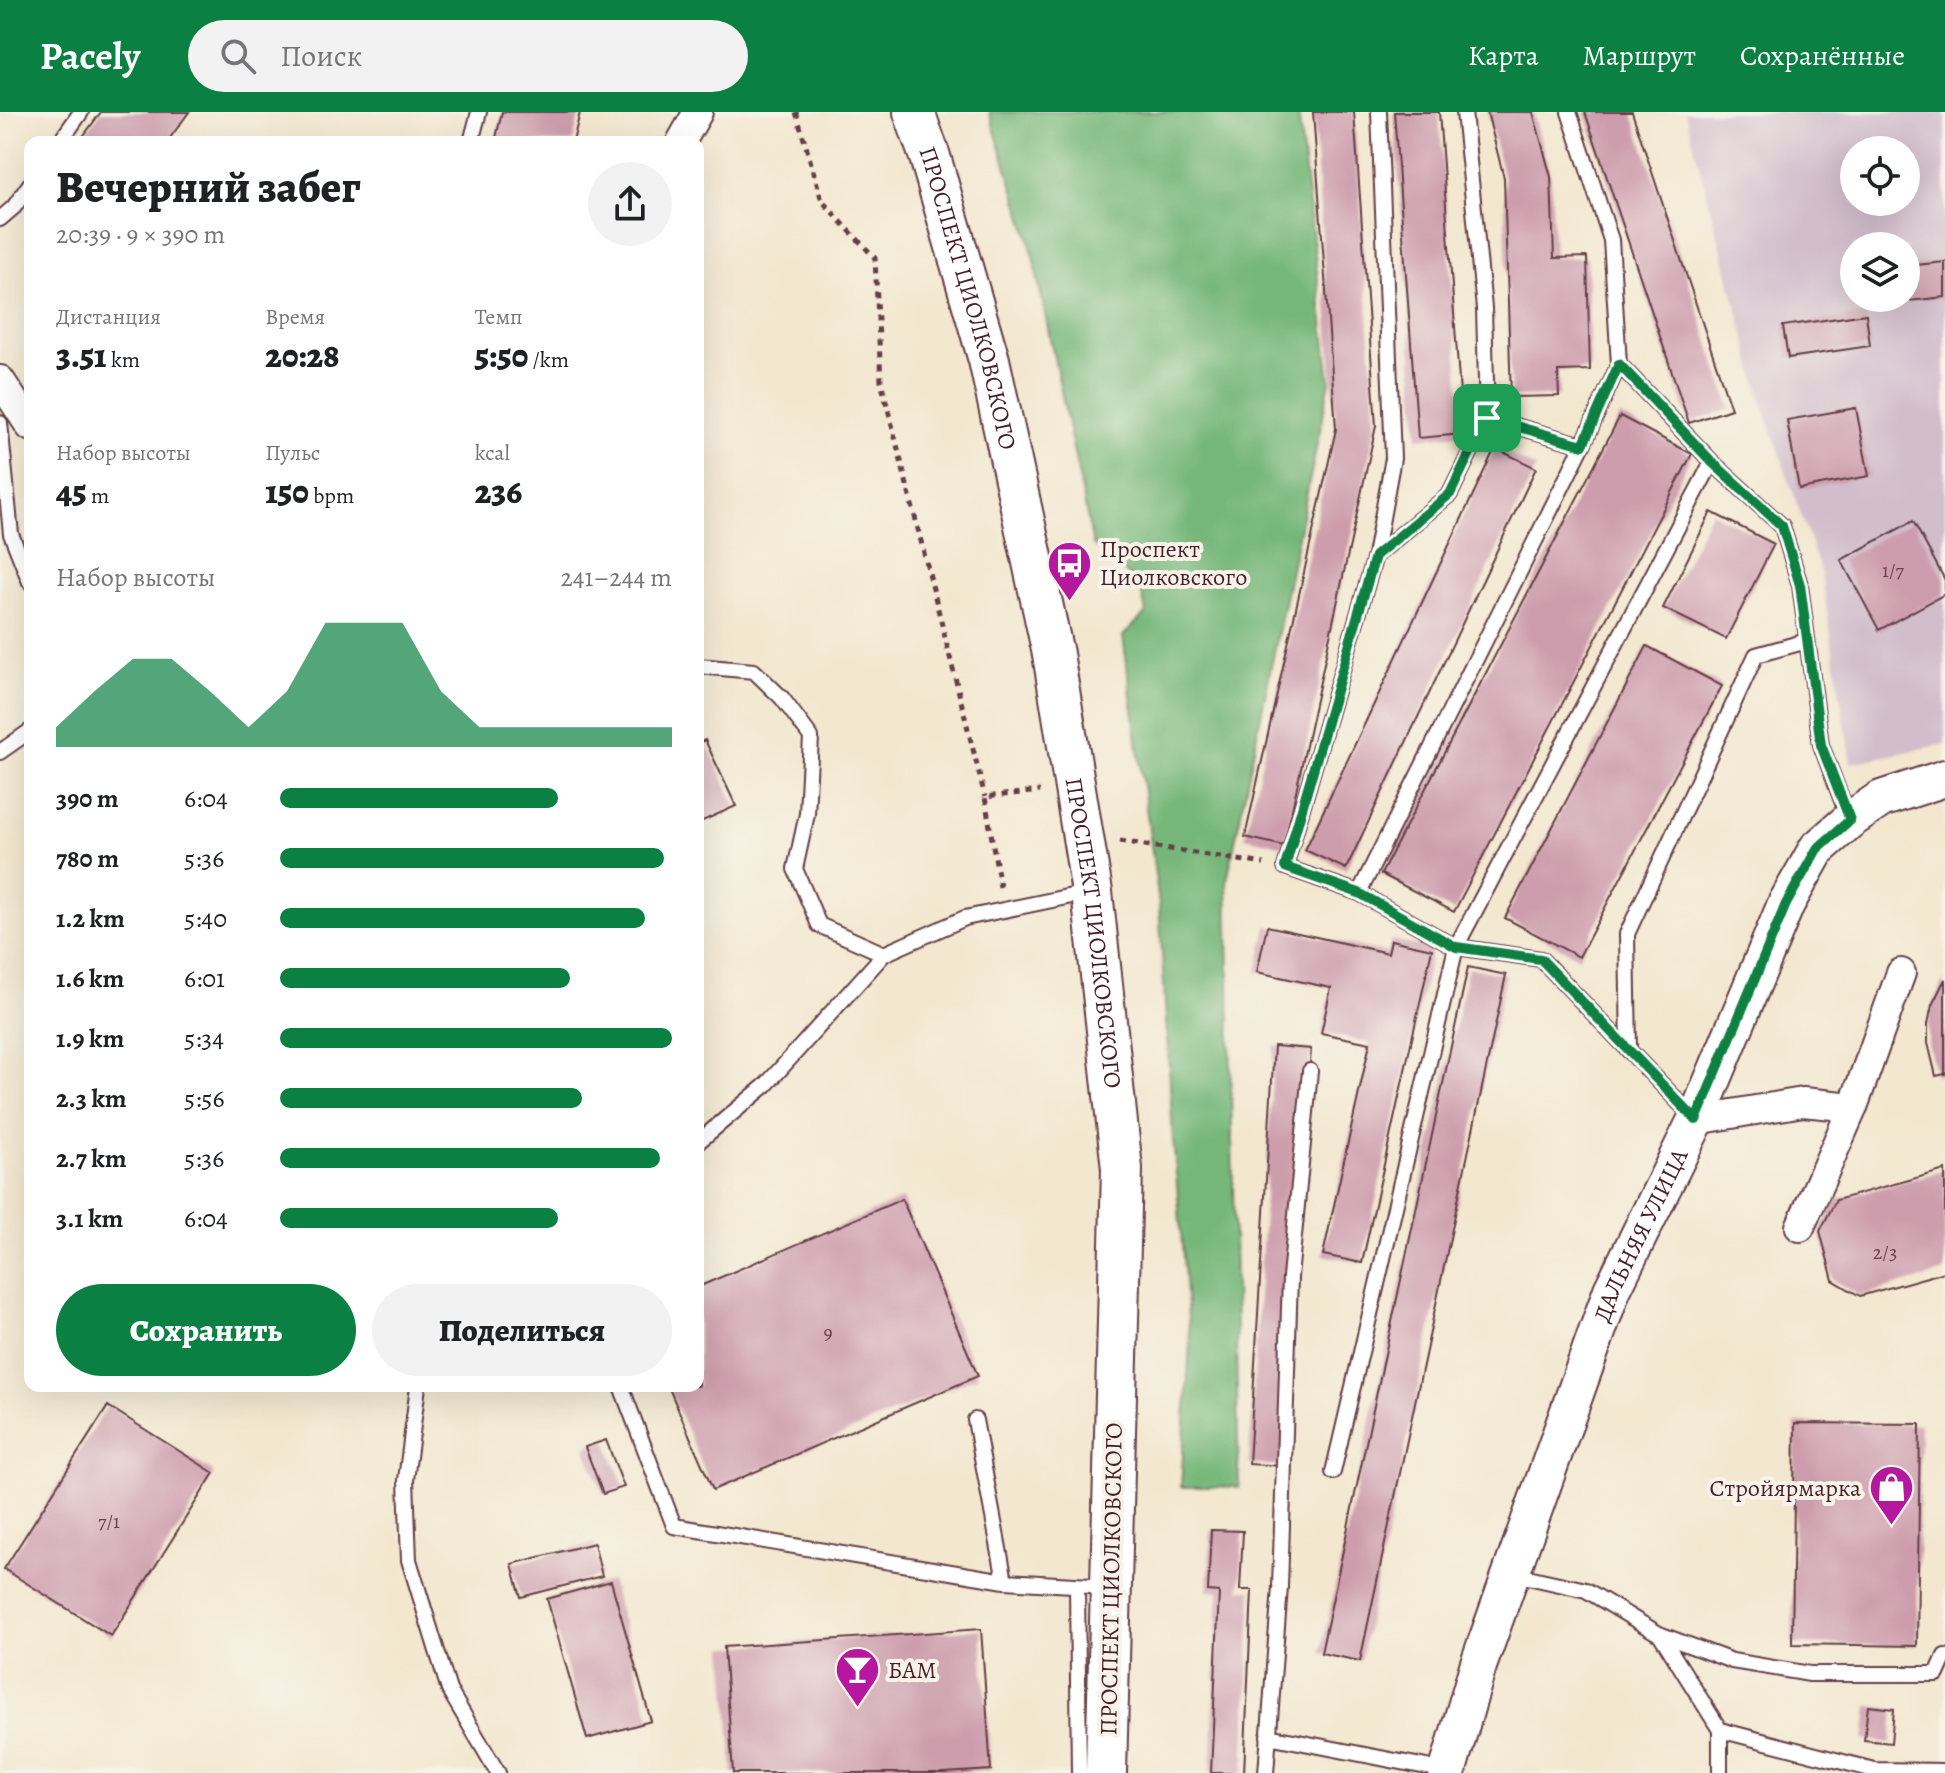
<!DOCTYPE html>
<html lang="ru">
<meta charset="utf-8">
<style>
:root{--surface:#fff;--page:#f2f2f2;--text:#202124;--muted:#757577;--accent:#0b8043}
body{margin:0;font-family:Alegreya,serif;background:var(--page);color:var(--text);height:100vh;display:flex;flex-direction:column;font-size:30px;white-space:nowrap}
*{box-sizing:border-box;margin:0}
p{font-size:26px;color:var(--muted)}
.icon{flex:none;width:44px;height:44px;fill:none;stroke:currentColor;stroke-width:2;stroke-linecap:round;stroke-linejoin:round}
.map{position:relative;flex:1;overflow:hidden}
.details{position:absolute;left:24px;top:24px;width:680px;height:1256px;display:flex;flex-direction:column;background:var(--surface);border-radius:16px;box-shadow:0 8px 32px #0002}
.details>*{flex:none}
.tools{position:absolute;left:1840px;top:24px;display:grid;gap:16px}
.tools a{display:grid;place-items:center;width:80px;height:80px;border-radius:50%;background:var(--surface);box-shadow:0 8px 32px #0002;font-size:40px}
.pin{position:absolute;display:grid;place-items:center;width:68px;height:68px;color:#fff;margin:-34px;border-radius:16px;box-shadow:0 4px 12px #0006}
.round{display:grid;place-items:center;flex:none;width:84px;height:84px;border-radius:42px;background:var(--page)}
.headline{display:flex;align-items:center;justify-content:space-between;height:136px;padding:0 32px}
h1{font-size:44px;font-weight:800;line-height:60px}
.metrics{display:grid;grid-template-columns:repeat(3,1fr);gap:12px;height:136px;padding:8px 32px}
.metrics div{display:grid;align-content:center}
.metrics b{font-size:34px;font-weight:800}
.metrics small{font-size:22px;font-weight:400}
.metrics p{font-size:22px}
.chart{height:224px;padding:16px 32px}
.chart p{display:flex;justify-content:space-between}
.chart svg{width:100%;height:144px;margin-top:8px;fill:var(--accent);opacity:.7}
.button{display:flex;gap:16px;margin-top:auto;padding:16px 32px}
.button a{flex:1;height:92px;border-radius:48px;background:var(--accent);color:#fff;font-size:32px;font-weight:800;line-height:92px;text-align:center}
.button a+a{background:var(--page);color:var(--text)}
ul{padding:0 32px;list-style:none;font-size:26px}
li{display:grid;grid-template-columns:128px 96px 1fr;align-items:center;height:60px}
li i{height:20px;border-radius:10px;background:var(--accent)}
header{display:flex;align-items:center;gap:48px;box-sizing:border-box;height:112px;padding:0 40px;background:var(--accent);color:#fff}
header strong{font-size:38px}
nav{display:flex;gap:44px;margin-inline-start:auto;font-size:28px}
.search{width:560px;height:72px;background:var(--page);display:flex;align-items:center;gap:20px;box-sizing:border-box;padding:0 28px;border-radius:44px;color:var(--muted);font-size:30px}
.map>svg:first-child{display:block}
</style>
<header>
<strong>Pacely</strong>
<div class="search"><svg class="icon" aria-label="search" viewBox="0 0 24 24"><circle cx="10" cy="10" r="6"/><path d="M15 15l6 6"/></svg>Поиск</div>
<nav><a>Карта</a><a>Маршрут</a><a>Сохранённые</a></nav>
</header>
<div class="map">
<svg width="1945" height="1661" viewBox="0 0 1945 1661">
<rect width="100%" height="100%" fill="#f7f3e8"/>
<filter id="ink" filterUnits="userSpaceOnUse"><feTurbulence type="fractalNoise" baseFrequency=".0125" numOctaves="2"/><feDisplacementMap in="SourceGraphic" scale="16" xChannelSelector="R" yChannelSelector="G"/><feConvolveMatrix kernelMatrix="1 2 1 2 8 2 1 2 1" color-interpolation-filters="sRGB"/></filter>
<filter id="wash" filterUnits="userSpaceOnUse"><feTurbulence type="fractalNoise" baseFrequency=".006" numOctaves="4" result="noise"/><feDisplacementMap in="SourceGraphic" scale="32" xChannelSelector="R" yChannelSelector="G"/><feGaussianBlur stdDeviation="1.8" result="paint"/><feColorMatrix in="noise" values="0 0 0 0 0 0 0 0 0 0 0 0 0 0 0 0 0 1.4 0 .05"/><feComposite in="paint" operator="in"/></filter>
<g filter="url(#wash)">
<rect width="100%" height="100%" fill="#f3e7cf"/>
<path fill="#d1bdcc" fill-rule="evenodd" d="M1685,0H1945V632L1851,651L1821,461L1763,293ZM1854,38H1906V90H1854ZM1854,134H1906V186H1854Z"/>
<path fill="#76b779" stroke="#606b52" stroke-width="2" d="M989,0H1298L1330,269L1227,768L1239,1375H1181L1190,1230L1173,1025L1159,792L1123,524L1146,501L1140,473L1093,433L1029,125Z"/>
<g id="blocks">
<path fill="#cd9dad" d="M101,0H189L167,30H79Z
M502,0H580L573,30H495Z
M1313,0H1354L1376,314L1284,734L1245,725L1336,317Z
M1394,0H1439L1463,322L1418,326Z
M1487,0H1533L1551,65L1554,146L1587,145L1590,258L1558,259L1559,284L1511,285L1504,66Z
M1585,0H1632L1731,297L1689,311Z
M1945,150V185L1909,189L1906,154Z
M1866,202L1870,234L1788,246L1783,214Z
M1856,296L1869,364L1799,377L1787,308Z
M1620,304L1692,342L1454,800L1381,762Z
M1495,336L1536,356L1346,757L1305,738Z
M1711,400L1774,432L1726,527L1663,496Z
M1913,409L1945,468V482L1879,518L1841,448Z
M1647,534L1722,574L1579,845L1505,806Z
M705,628L736,694L698,711V631Z
M1267,814L1388,841L1391,828L1432,837L1362,1151L1323,1143L1370,931L1321,921L1331,876L1257,860Z
M1468,855L1506,863L1360,1549L1321,1541Z
M1945,867V962L1936,964L1928,931V912L1932,893Z
M1274,934L1311,937L1285,1354L1249,1352Z
M1945,1058V1160L1860,1184L1833,1168L1820,1119L1836,1088Z
M902,1087L978,1264L713,1378L668,1274H698V1175Z
M108,1294L214,1361L111,1524L4,1457Z
M1795,1311L1920,1312L1917,1534L1792,1532Z
M606,1328L624,1375L603,1382L585,1335Z
M1211,1418L1243,1419L1240,1478H1252L1244,1661H1211L1219,1480L1208,1479Z
M594,1431L602,1464L521,1485L512,1452Z
M611,1469L651,1609L587,1627L547,1487Z
M981,1517L991,1658L944,1661H733L724,1535Z
M1868,1594L1894,1597L1891,1631L1864,1628Z"/>
</g>
</g>
<g filter="url(#ink)">
<use href="#blocks" fill-opacity="0" stroke="#633d44" stroke-width="2"/>
<g fill="none" stroke-linecap="round" stroke-linejoin="round">
<defs>
<path id="service" d="M1379,0L1393,346L1375,444L1285,755L1359,781L1456,835L1541,847L1696,1008
M60,30L81,0
M471,30L479,0
M0,107L14,95L30,72
M1619,252L1712,350L1782,414L1800,473L1821,633L1849,707
M1487,306L1583,333
M0,311L11,422L30,470
M1375,444L1450,382L1487,306L1484,196L1464,0
M698,554L754,559L782,586L811,625L807,702L795,757L819,813L884,842
M0,640L30,619
M1359,781L1583,333L1619,252L1611,128L1569,0
M1629,939L1627,822L1756,543L1807,529
M698,1030L766,973L884,842L965,806L1091,780
M418,1274L406,1368L409,1448L449,1578L498,1661
M621,1274L674,1414L1005,1469
M975,1308L1005,1469L1108,1475
M1333,1360L1456,835L1712,350
M1510,1461L1586,1478L1659,1522L1732,1549L1810,1562H1937L1945,1544
M1077,1473L1079,1661
M1660,1522L1720,1618V1661
M1720,1618L1874,1658L1945,1659
M1268,1624L1447,1659
M1266,1661L1280,1475L1290,1165L1310,959"/>
<path id="minor" d="M681,30L698,0
M0,268L30,314
M1696,1008L1803,990L1853,995L1901,861
M1800,1115L1853,995"/>
<g id="tertiary">
<path id="s1" d="M1447,1661L1478,1554L1612,1178L1696,1008L1786,792L1817,737L1850,708L1881,687L1945,666"/>
</g>
<g id="secondary">
<path id="s2" d="M914,0L930,45L989,248L1053,542L1092,780L1122,1057L1106,1661"/>
</g>
</defs>
<use href="#service" stroke="#633d44" stroke-width="18"/>
<use href="#minor" stroke="#633d44" stroke-width="32"/>
<use href="#tertiary" stroke="#633d44" stroke-width="40"/>
<use href="#secondary" stroke="#633d44" stroke-width="44"/>
<path stroke="#633d44" stroke-width="5" stroke-dasharray="6 6" stroke-linecap="butt" d="M796,0L822,89L875,146L881,269L985,685
M1120,729L1264,752
M1000,775L985,685L1040,679"/>
<use href="#service" stroke="#fff" stroke-width="14"/>
<use href="#minor" stroke="#fff" stroke-width="28"/>
<use href="#tertiary" stroke="#fff" stroke-width="36"/>
<use href="#secondary" stroke="#fff" stroke-width="40"/>
</g>
</g>
<g fill="none" stroke-linecap="round" stroke-linejoin="round" filter="url(#ink)">
<defs>
<path id="route" d="M1619,252L1712,350L1782,414L1800,473L1821,633L1850,708L1817,737L1786,792L1696,1008L1541,847L1456,835L1359,781L1285,755L1375,444L1450,382L1487,306L1583,333Z"/>
</defs>
<use href="#route" stroke="#fff" stroke-width="16"/>
<use href="#route" stroke="#0b8043" stroke-width="10"/>
</g>
<defs>
<symbol id="bus-pin" viewBox="-11 -11 22 30"><path d="M0 17L-7.5 6A9.5 9.5 0 1 1 7.5 6Z" fill="#b5179e" stroke="#f7f3e8"/><path d="M-5-6H5V4H4V6H2V4H-2V6H-4V4H-5ZM-3.5-4V0h7V-4ZM-3.5 1.2v1.5H-2V1.2ZM2 1.2v1.5H3.5V1.2Z" fill="#fff"/></symbol>
<symbol id="shop-pin" viewBox="-11 -11 22 30"><path d="M0 17L-7.5 6A9.5 9.5 0 1 1 7.5 6Z" fill="#b5179e" stroke="#f7f3e8"/><path d="M-5-2.5h2.3a2.7 3.5 0 0 1 5.4 0H5L5.5 6h-11ZM-1.5-2.5h3a1.5 2.3 0 0 0-3 0Z" fill="#fff"/></symbol>
<symbol id="bar-pin" viewBox="-11 -11 22 30"><path d="M0 17L-7.5 6A9.5 9.5 0 1 1 7.5 6Z" fill="#b5179e" stroke="#f7f3e8"/><path d="M-6-5H6L.8 .8V4.5H3.5V6h-7V4.5H-.8V.8Z" fill="#fff"/></symbol>
</defs>
<g fill-rule="evenodd">
<use href="#bus-pin" x="1044" y="426" width="51" height="69"/>
<use href="#shop-pin" x="1866" y="1350" width="51" height="69"/>
<use href="#bar-pin" x="832" y="1532" width="51" height="69"/>
</g>
<g text-anchor="middle" stroke-width="8" stroke-linejoin="round" paint-order="stroke">
<g font-size="20" fill="#6b3e4c">
<text x="1893" y="465">1/7</text>
<text x="1885" y="1147">2/3</text>
<text x="828" y="1227">9</text>
<text x="109" y="1416">7/1</text>
</g>
<g font-size="24" fill="#4a1f2b" stroke="#f7f3e8">
<text dy="8" stroke="none"><textPath href="#s2" startOffset="194">ПРОСПЕКТ ЦИОЛКОВСКОГО</textPath></text>
<text dy="8" stroke="none"><textPath href="#s2" startOffset="842">ПРОСПЕКТ ЦИОЛКОВСКОГО</textPath></text>
<text dy="8" stroke="none"><textPath href="#s1" startOffset="572">ДАЛЬНЯЯ УЛИЦА</textPath></text>
<text transform="translate(1111 1467) rotate(-89)" y="8">ПРОСПЕКТ ЦИОЛКОВСКОГО</text>
</g>
<g font-size="24" fill="#4a1f2b" stroke="#f7f3e8" text-anchor="start">
<text x="1100" y="445">Проспект<tspan x="1100" dy="28">Циолковского</tspan></text>
<text x="1861" y="1384" text-anchor="end">Стройярмарка</text>
<text x="888" y="1566">БАМ</text>
</g>
</g>
</svg>
<div class="tools">
<a><svg class="icon" aria-label="locate" viewBox="0 0 24 24"><circle cx="12" cy="12" r="6"/><path d="M12 2v4M12 18v4M2 12h4M18 12h4"/></svg></a>
<a><svg class="icon" aria-label="layers" viewBox="0 0 24 24"><path d="M12 4l9 5-9 5-9-5zM3 14l9 5 9-5"/></svg></a>
</div>
<div class="pin" style="left:1487px;top:306px;background:#1e9e55"><svg class="icon" aria-label="arrive" viewBox="0 0 24 24"><path d="M6 21V4h12l-3 4 3 4H6"/></svg></div>
<section class="details">
<div class="headline"><div><h1>Вечерний забег</h1><p>20:39 · 9 × 390 m</p></div><a class="round"><svg class="icon" aria-label="share" viewBox="0 0 24 24"><path d="M12 15V3M7 8l5-5 5 5M5 13v7h14v-7"/></svg></a></div>
<div class="metrics">
<div><p>Дистанция</p><b>3.51<small> km</small></b></div>
<div><p>Время</p><b>20:28</b></div>
<div><p>Темп</p><b>5:50<small> /km</small></b></div>
</div>
<div class="metrics">
<div><p>Набор высоты</p><b>45<small> m</small></b></div>
<div><p>Пульс</p><b>150<small> bpm</small></b></div>
<div><p>kcal</p><b>236</b></div>
</div>
<div class="chart"><p><span>Набор высоты</span>241–244 m</p>
<svg viewBox="0 0 160 44" preserveAspectRatio="none"><path d="M0 44V38L10 27L20 17L30 17L40 27L50 38L60 27L70 6L80 6L90 6L100 27L110 38L120 38L130 38L140 38L150 38L160 38V44z"/></svg>
</div>
<ul>
<li><b>390 m</b>6:04<i style="width:71%"></i></li>
<li><b>780 m</b>5:36<i style="width:98%"></i></li>
<li><b>1.2 km</b>5:40<i style="width:93%"></i></li>
<li><b>1.6 km</b>6:01<i style="width:74%"></i></li>
<li><b>1.9 km</b>5:34<i style="width:100%"></i></li>
<li><b>2.3 km</b>5:56<i style="width:77%"></i></li>
<li><b>2.7 km</b>5:36<i style="width:97%"></i></li>
<li><b>3.1 km</b>6:04<i style="width:71%"></i></li>
</ul>
<div class="button"><a>Сохранить</a><a>Поделиться</a></div>
</section>
</div>
